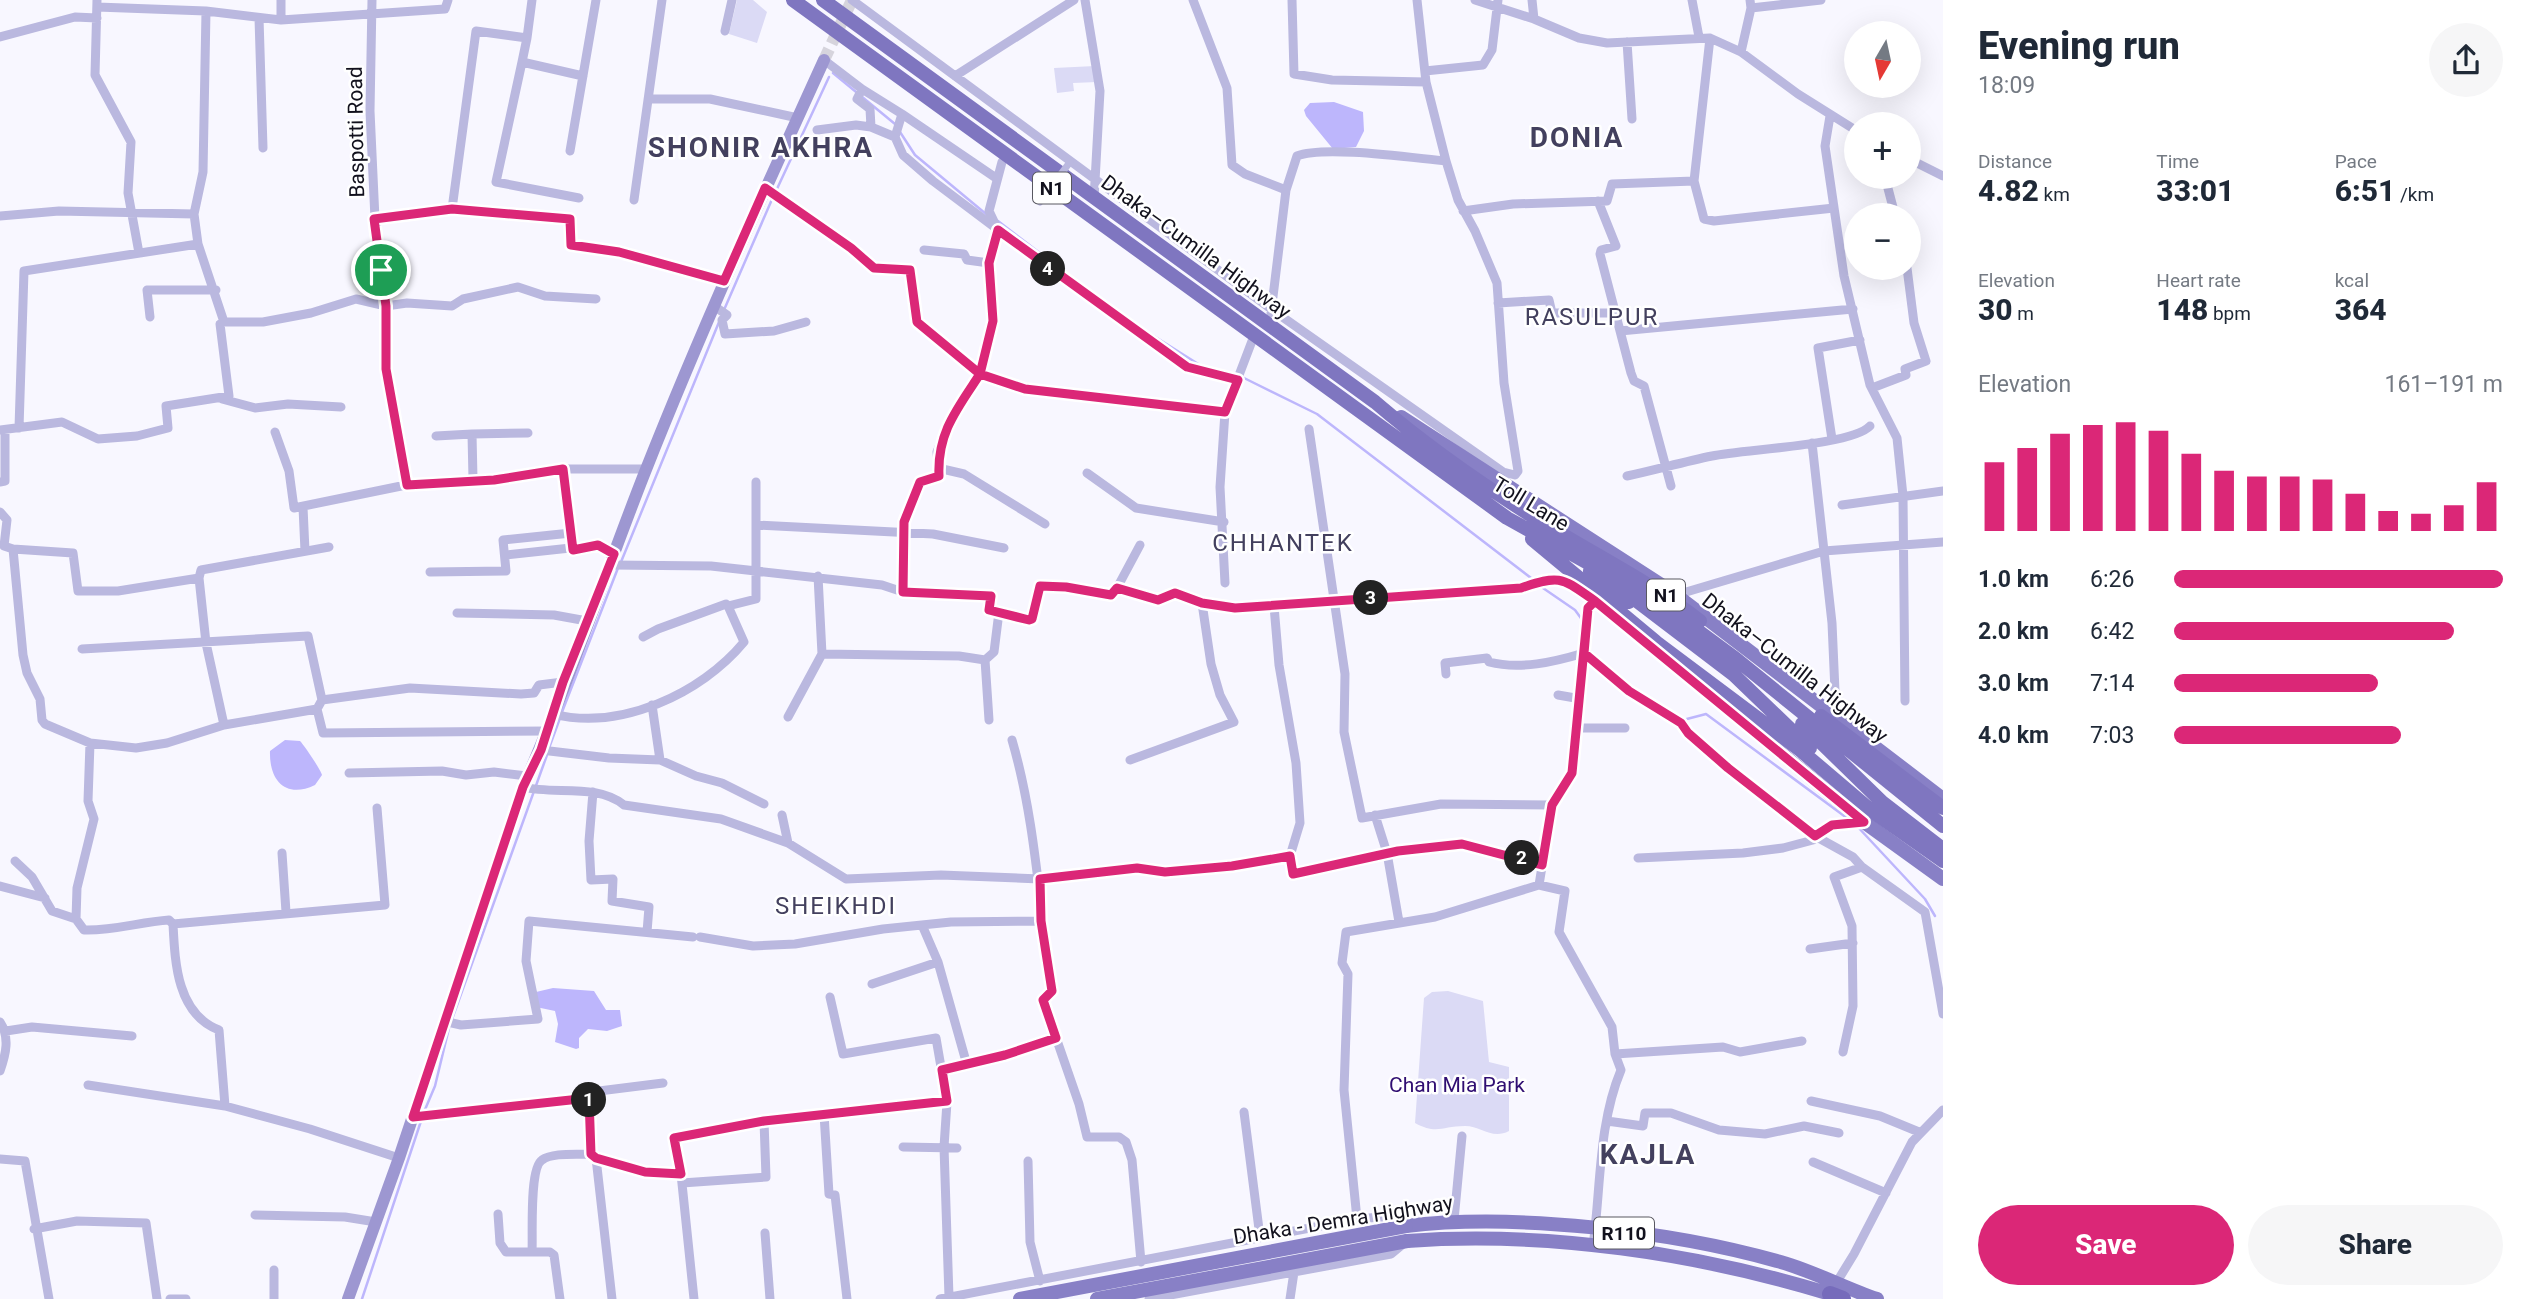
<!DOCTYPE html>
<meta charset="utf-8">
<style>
:root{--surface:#fff;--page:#f6f6f7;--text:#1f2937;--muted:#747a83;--accent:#db2777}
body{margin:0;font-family:Roboto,sans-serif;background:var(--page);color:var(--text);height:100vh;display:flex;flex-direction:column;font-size:26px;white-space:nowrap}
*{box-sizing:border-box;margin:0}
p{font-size:23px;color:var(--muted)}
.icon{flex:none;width:38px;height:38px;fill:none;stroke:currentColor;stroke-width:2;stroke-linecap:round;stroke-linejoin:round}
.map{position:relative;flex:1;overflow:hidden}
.side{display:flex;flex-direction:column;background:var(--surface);width:595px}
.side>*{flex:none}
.needle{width:46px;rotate:189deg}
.tools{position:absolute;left:1844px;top:21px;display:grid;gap:14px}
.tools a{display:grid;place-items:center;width:77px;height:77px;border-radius:50%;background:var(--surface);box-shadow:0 7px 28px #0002;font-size:35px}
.pin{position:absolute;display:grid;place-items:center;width:60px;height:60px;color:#fff;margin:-30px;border:4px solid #fff;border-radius:50%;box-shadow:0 2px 7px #0007}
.km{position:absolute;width:35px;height:35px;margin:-18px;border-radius:50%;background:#222;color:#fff;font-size:19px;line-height:35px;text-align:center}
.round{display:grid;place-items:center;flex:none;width:74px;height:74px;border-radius:37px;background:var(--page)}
.summary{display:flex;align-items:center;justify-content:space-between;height:119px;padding:0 35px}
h1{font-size:38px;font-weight:800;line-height:52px}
.stats{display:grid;grid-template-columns:repeat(3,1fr);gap:10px;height:119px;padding:7px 35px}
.stats div{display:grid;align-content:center}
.stats b{font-size:30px;font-weight:800}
.stats small{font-size:19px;font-weight:400}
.stats p{font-size:19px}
.chart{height:196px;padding:14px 35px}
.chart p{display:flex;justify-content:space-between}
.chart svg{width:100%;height:126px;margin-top:7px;stroke:var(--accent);stroke-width:6}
.cta{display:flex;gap:14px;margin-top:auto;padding:14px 35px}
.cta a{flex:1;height:80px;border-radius:42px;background:var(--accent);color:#fff;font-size:28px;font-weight:800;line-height:80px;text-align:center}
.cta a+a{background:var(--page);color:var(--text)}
ul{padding:0 35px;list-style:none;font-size:23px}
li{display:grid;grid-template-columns:112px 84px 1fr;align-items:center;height:52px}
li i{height:18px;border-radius:9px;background:var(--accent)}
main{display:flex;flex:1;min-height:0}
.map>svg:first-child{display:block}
</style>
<main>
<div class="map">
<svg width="1943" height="1299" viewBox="0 0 1943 1299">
<rect width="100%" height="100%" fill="#f8f7ff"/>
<path fill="#dbdaf5" d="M737,0H753L767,12L757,43L729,34Z
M1095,66L1097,82L1073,83L1074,91L1057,93L1054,68Z
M1448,991L1483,1001L1489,1062L1509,1067V1131C1492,1140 1481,1126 1465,1126C1442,1126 1437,1135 1415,1123L1424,998L1432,992Z"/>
<path fill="#bdb6fc" d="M1334,102L1363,112L1364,131L1356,147L1333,149L1306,116L1304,110L1310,103Z
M285,740L300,741C304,745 321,770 322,775L315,785C286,799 269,781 270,751Z
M553,988L594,991L606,1010H620L622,1026L607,1031L588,1029L579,1038V1048L576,1049L555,1042L558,1024L555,1011L536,1007V992Z"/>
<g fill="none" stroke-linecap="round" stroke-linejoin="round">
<path stroke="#bdb6fc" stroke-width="2.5" d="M833,73L895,124
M900,132L915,155L986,214
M776,191L829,77
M998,221L1122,316L1203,367
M724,310L773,197
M1240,376L1317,414L1535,581
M621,562L719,322
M1540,586L1575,610L1583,621
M1588,650L1598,660
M562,712L618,568
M1683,720L1706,714L1851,821
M549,748L560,718
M1856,825L1925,899L1935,916
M451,1022L547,755
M424,1112L435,1086L449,1028
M362,1299L422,1118"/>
<path stroke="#d6d4dd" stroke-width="12" stroke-dasharray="12 6" stroke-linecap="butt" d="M824,60L852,0"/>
<path stroke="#bab8df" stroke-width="9" d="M97,0L95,75L131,142L128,193L139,253
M281,0V20
M372,0L370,111L375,219L386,306V369L406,485
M852,0L1271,309L1503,472L1515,475L1518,471L1504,383L1497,283L1475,231L1458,200L1446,161L1426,82L1417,0
M1085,0L1100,91L1094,199
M1193,0L1227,88L1232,165L1245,174L1286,190
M1292,0L1294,74L1332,80L1426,82
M1475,0L1534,19L1579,38L1607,43L1710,38L1741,52L1798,94L1857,131
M1532,0L1534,19
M1692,0L1699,37
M97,7L206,11L281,20L445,9L448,0
M1751,8L1821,0
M259,18L263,148
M725,31L732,0
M0,37L75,17L97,18
M527,38L532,0
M1710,38L1694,181L1704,219L1714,221L1834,208
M1627,42L1632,119
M1741,52L1751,8L1750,0
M824,60L862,89L902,114
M522,62L496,182L579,198
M1425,71L1483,65L1492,50L1498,0
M955,76L1074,0
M862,89L857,99L870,109L871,127L895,137
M649,99H710L798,118
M1830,116L1825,146L1844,276L1870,385L1897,438L1903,496L1905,701
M817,130L856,125L871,127
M570,151L596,0
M1909,159L1943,176
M1885,177L1895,215
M996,178L902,114L895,137L903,155L933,181L1101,307L1187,367L1238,380
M766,188L851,248L874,268L910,270L917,322L980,374L1007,385L1225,412L1252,341
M634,200L662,0
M1598,201L1616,246L1601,250L1600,254L1631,373L1634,381L1644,386L1671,486
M452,209L476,31L527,38L522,62L583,76
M1463,211L1513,204L1607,201L1612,184L1694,181
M0,216L59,211L194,214
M375,219L452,209L570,219L571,245L619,252L724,281
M924,250L964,254L967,260L989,263
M1498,303L1549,300L1552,313H1615
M714,306L727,315L722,320L725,334L774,331L806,322
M1271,313L1286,190L1297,156C1324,145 1413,158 1446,161
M150,317L147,290H216
M224,322H263L311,313L356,299L386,306L407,303L452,306L463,299L518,287L545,296L596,299
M1620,331L1853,309
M1872,388L1906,375L1905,369L1926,361L1914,323L1907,268
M222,399L255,408L288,404L341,407
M1225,412L1220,487L1225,583
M19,428L24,271L198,244
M1309,429L1345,674L1344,732L1362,818L1441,804L1552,805
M0,430L62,422L98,439L137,436L168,428L166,406L229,396L220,324L224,322L198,244L194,214L203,172L206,11
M275,432L289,471L294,508L406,485L494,480L563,469H646
M436,436L472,434
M1832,439L1818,348L1860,340
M1812,443L1832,623L1836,714
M938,468L964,474L1045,524
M563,469L573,550
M1087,473L1136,508L1224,522
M1627,476C1655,470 1683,462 1712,456C1743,449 1851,446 1870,426
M473,479L472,434L528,433
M0,482L5,481V430
M1842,505L1943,491
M303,507L305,551
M0,512L7,520L4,546L13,549L23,655L27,673L40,699L42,720L45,724L90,743L136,748L167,743L224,725L317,709
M756,525V482
M13,549L73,553L78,591H118L199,578L201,570L329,547
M505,555L598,545L614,553
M611,565L711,566L882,585L903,592L991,596L989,610L1029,620L1032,619L1040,586L1066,587L1111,595L1117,588L1156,600L1175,593L1202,603L1235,608L1521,588C1545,579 1557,576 1579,590
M430,572L506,571L503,540L571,533
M199,578L206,643L224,725
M1117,588L1140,545
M903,592L904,522L920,483L939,476L937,452L950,420L980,374L990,341L994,310L989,263L998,230L989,211L1002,162
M1676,595L1824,551L1943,542
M1274,606L1279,665L1296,763L1300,823L1290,856L1293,874L1398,851L1462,844L1542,865
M457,613L554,615L587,621
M643,637L658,629L726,604L728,606L756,599V525L933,534L1004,548
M82,649L308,636L322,700L317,709L323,733L547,731
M822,654L959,656L985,660L994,652L999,612
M985,660L989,720
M1446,674L1445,663L1487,658L1489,662C1520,670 1554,662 1584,653L1629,691L1681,723L1688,733L1773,804L1815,836L1853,857L1862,867L1925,912L1943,1014
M1558,695L1581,699
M322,700L410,688L521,694L534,693L539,685L563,682
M652,705L660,760
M553,714C620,731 701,694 744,642L728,606
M788,717L822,654L818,576
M1578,728H1625
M1012,740C1036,822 1039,907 1052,991L1043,1000L1079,1104L1087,1137H1119L1126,1142L1132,1160L1141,1262
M541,750L609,758L660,760L696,776L722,783L764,804
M1130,760L1234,722L1220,695L1211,664L1202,603
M349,773L442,771L466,775L494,772L527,776
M523,787C555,795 597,783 624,805L721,819L788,843L846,879L941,875L1040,879L1137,868L1165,871L1232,866L1290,856
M593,792L589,841L591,880L613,879L612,901L649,907L647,932
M782,815L788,843
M1375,815L1387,853L1399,922
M282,853L286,912
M1638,858L1743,853L1783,848L1813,840L1832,825L1864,822
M15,861L32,877L52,911L76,919L84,930C113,931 140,922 169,920L173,924C175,963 177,1014 219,1030L225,1106
M1539,885L1552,805L1572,773L1588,608L1595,601L1591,598
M0,886L45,898
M76,919L77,888L94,819L88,801L90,743
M173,924L385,905L377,808
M922,925L938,962L967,1065
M700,937L753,946L795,944L883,929L951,922L1041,921
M1810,949L1853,943
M872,984L938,962
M830,997L843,1054L936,1038L947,1102L944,1147L949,1297
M443,1021L461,1025L538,1019L526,961L529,921L693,937
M0,1022C10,1037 6,1054 0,1071
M6,1031L32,1027L132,1036
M1843,1052L1853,1006L1852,926L1834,877L1862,867
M1615,1054L1723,1047L1740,1052L1802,1041
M942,1070L1005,1055L1056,1038
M88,1085L225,1106L310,1129L399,1158
M589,1098L591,1154
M1811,1101L1880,1116L1919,1132
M1244,1112L1260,1237
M824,1114L829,1194L835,1195L847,1299
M413,1117L589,1098L599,1091L663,1083
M1607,1121L1643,1126L1645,1113H1671L1719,1130L1765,1134L1804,1126L1839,1133
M903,1147L957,1148
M596,1158L612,1299
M0,1159L25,1161L49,1299
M1028,1161L1030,1242L1040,1281
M1813,1162L1886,1193
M681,1174L674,1138L764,1121L947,1102
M682,1183L766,1177L764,1121
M498,1214L500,1243L506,1252H550L554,1255L560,1299
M255,1215L345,1217L376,1222
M1357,1219L1344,1090L1348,974L1342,963L1346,932L1435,917L1539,885L1565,891L1559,932L1612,1027L1615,1054L1621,1070C1598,1125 1601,1188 1593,1246
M1454,1220L1462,1136
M34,1229L77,1221L146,1223L157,1299
M765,1233L770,1299
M532,1252C533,1236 529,1168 542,1160C553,1152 578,1155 591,1154L596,1158L645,1172L681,1174L694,1299
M1835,1285L1854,1254L1912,1142L1943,1110
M170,1299H186
M274,1299V1270
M940,1299L1357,1219L1392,1216L1406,1226
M1149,1299L1391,1254L1403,1244
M1290,1299L1294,1272"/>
<path stroke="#9d97d1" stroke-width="12" d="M348,1299L399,1158L523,787C568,686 604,576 645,472C700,333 762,196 824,60"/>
<path stroke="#8880c6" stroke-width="14" d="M1401,417L1672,592L1943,799
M1576,583L1864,822L1943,879
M1406,1226C1516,1213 1670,1231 1777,1261C1809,1269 1844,1288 1877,1299
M1407,1241C1547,1231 1696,1253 1830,1294L1834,1299"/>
<path stroke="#7f76c0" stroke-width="14" d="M793,0L1507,518L1660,603L1736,659L1943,826
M823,0L1375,402C1424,444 1478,482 1532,516C1588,552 1648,580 1700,621
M1532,539L1656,642L1800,750L1873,812L1943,861
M1590,571L1629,602
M1625,592L1734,675L1810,748
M1821,716L1943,808
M1802,724L1882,802L1943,849"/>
<path stroke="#766bbb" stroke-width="16" d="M1830,1294L1843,1299"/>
<path stroke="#bab8df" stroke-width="7" d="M1040,202L1070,162"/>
<path stroke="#8880c6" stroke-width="14" d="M1020,1299L1406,1226
M1097,1299L1407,1241"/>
</g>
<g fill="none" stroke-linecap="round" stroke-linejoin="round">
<defs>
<path id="route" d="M381,270L386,306V369L407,485L494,480L563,469L573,550L598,545L614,554L563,682L541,750L523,787L413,1117L589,1098L591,1154L596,1158L645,1172L681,1174L674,1138L764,1121L947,1101L942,1070L1005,1055L1056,1038L1043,1000L1052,991L1041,921L1040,879L1137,868L1165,872L1232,866L1290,856L1293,874L1398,851L1462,844L1542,865L1552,805L1572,773L1588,608L1595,601L1864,822L1832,825L1815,836L1728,768L1688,733L1681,723L1629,691L1584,653L1588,608L1595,601C1562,578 1561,574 1521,588L1235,608L1202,603L1175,593L1158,600L1117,588L1111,595L1066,587L1040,586L1032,619L1029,620L989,610L991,596L903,592L904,522L920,482L939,476C937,433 957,409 980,374L1025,389L1225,412L1238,380L1187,367L998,230L989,263L993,321L980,374L917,322L910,270L874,268L851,248L765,188L724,281L619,252L571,245L570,219L452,209L374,219L381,270"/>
</defs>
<use href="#route" stroke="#fff" stroke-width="14"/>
<use href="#route" stroke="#db2777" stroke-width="9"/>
</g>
<g text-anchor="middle" stroke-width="5" stroke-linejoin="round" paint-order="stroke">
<g fill="#fff" stroke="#595861" stroke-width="2">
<rect x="1033" y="172.5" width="38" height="31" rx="5"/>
<rect x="1647" y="579.5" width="38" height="31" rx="5"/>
<rect x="1594" y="1217.5" width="60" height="31" rx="5"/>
</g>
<g font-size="19" font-weight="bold" fill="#12111d">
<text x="1052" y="195">N1</text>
<text x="1666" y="602">N1</text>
<text x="1624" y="1240">R110</text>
</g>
<g font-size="21" fill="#12111d" stroke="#fff">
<text transform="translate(356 132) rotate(-91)" y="7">Baspotti Road</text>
<text transform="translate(1196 247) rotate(36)" y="7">Dhaka–Cumilla Highway</text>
<text transform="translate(1531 504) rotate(31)" y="7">Toll Lane</text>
<text transform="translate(1795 668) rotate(38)" y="7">Dhaka–Cumilla Highway</text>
<text transform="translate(1343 1220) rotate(-9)" y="7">Dhaka - Demra Highway</text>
</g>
<g font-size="21" fill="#300e72" stroke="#fff">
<text x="1457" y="1092">Chan Mia Park</text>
</g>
<g font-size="24" letter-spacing="2" fill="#43405e" stroke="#fff">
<text x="1592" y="325">RASULPUR</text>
<text x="1283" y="551">CHHANTEK</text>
<text x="836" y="914">SHEIKHDI</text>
</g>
<g font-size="28" font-weight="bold" letter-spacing="2" fill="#43405e" stroke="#fff">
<text x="1577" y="147">DONIA</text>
<text x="761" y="157">SHONIR AKHRA</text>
<text x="1648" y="1164">KAJLA</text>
</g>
</g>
</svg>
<div class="tools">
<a><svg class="needle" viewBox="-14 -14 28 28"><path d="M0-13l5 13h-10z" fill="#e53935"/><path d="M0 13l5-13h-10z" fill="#747a83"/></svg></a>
<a>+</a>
<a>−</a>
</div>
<div class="pin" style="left:381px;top:270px;background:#1e9e55"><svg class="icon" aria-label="arrive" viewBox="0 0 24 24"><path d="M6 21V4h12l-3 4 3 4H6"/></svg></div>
<b class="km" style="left:589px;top:1100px">1</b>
<b class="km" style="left:1522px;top:858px">2</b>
<b class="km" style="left:1371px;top:598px">3</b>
<b class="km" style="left:1048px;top:269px">4</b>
</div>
<section class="side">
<div class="summary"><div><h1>Evening run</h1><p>18:09</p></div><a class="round"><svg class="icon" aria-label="share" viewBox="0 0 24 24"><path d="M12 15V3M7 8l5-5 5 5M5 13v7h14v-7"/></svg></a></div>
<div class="stats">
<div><p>Distance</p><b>4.82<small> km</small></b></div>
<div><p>Time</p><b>33:01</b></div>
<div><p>Pace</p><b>6:51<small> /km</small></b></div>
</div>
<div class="stats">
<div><p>Elevation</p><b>30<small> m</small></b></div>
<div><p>Heart rate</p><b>148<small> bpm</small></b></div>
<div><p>kcal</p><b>364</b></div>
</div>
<div class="chart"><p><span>Elevation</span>161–191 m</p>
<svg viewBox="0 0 160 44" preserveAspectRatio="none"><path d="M5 44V20M15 44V15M25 44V10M35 44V7M45 44V6M55 44V9M65 44V17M75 44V23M85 44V25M95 44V25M105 44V26M115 44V31M125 44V37M135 44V38M145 44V35M155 44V27"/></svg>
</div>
<ul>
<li><b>1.0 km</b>6:26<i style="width:100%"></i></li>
<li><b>2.0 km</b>6:42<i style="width:85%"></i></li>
<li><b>3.0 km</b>7:14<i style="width:62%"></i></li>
<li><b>4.0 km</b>7:03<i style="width:69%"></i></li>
</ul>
<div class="cta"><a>Save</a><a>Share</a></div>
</section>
</main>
